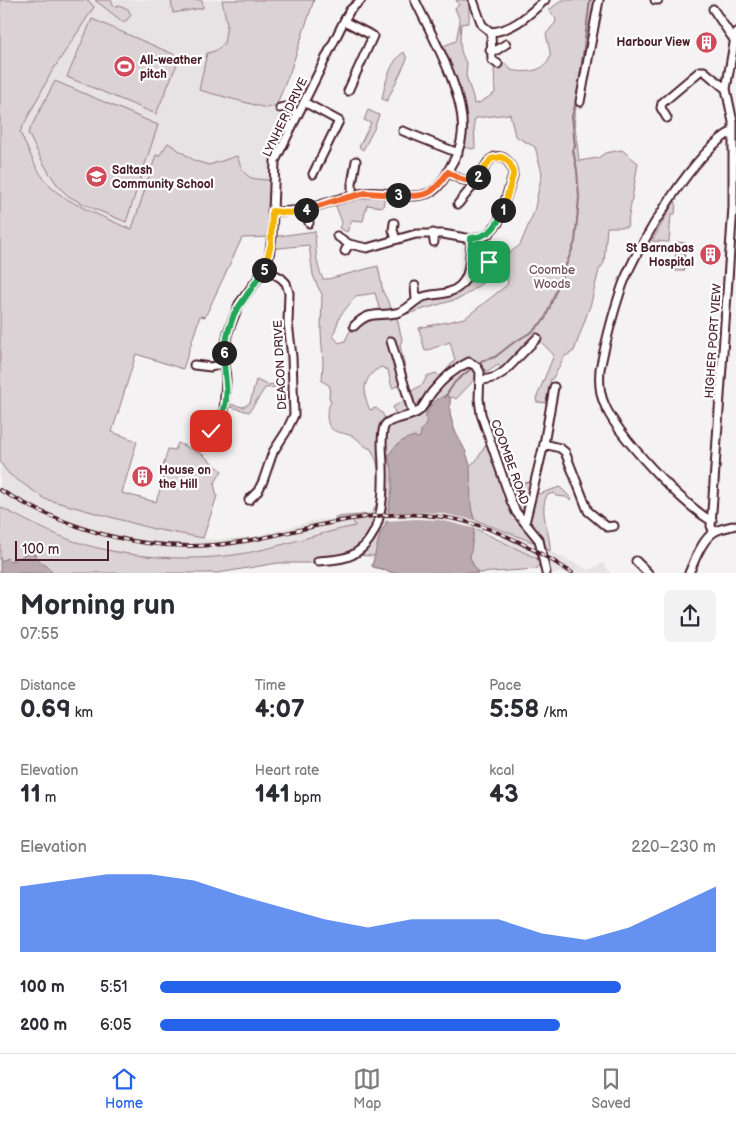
<!DOCTYPE html>
<meta charset="utf-8">
<style>
:root{--surface:#fff;--page:#f2f2f3;--text:#2b2b33;--muted:#7c7c81;--line:#e1e1e2;--accent:#2563eb}
body{margin:0;font-family:"Balsamiq Sans",sans-serif;background:var(--page);color:var(--text);height:100vh;display:flex;flex-direction:column;font-size:19px;white-space:nowrap}
*{box-sizing:border-box;margin:0}
p{font-size:16px;color:var(--muted)}
.icon{flex:none;width:28px;height:28px;fill:none;stroke:currentColor;stroke-width:2;stroke-linecap:round;stroke-linejoin:round}
.map{position:relative;height:573px;overflow:hidden}
.details{display:flex;flex-direction:column;background:var(--surface);flex:1}
.details>*{flex:none}
.scale{position:absolute;left:15px;bottom:12px;width:94px;box-sizing:border-box;padding-left:5px;border:2px solid #4a1f2b;border-top:0;font-size:14px;line-height:18px;white-space:nowrap;color:#4a1f2b;-webkit-text-stroke:4px #fff;paint-order:stroke}
.pin{position:absolute;display:grid;place-items:center;width:42px;height:42px;color:#fff;margin:-21px;border-radius:10px;box-shadow:0 2px 8px #0006}
.km{position:absolute;width:25px;height:25px;margin:-12px;border-radius:50%;background:#222;color:#fff;font-size:14px;line-height:25px;text-align:center}
.round{display:grid;place-items:center;flex:none;width:52px;height:52px;border-radius:8px;background:var(--page)}
.headline{display:flex;align-items:center;justify-content:space-between;height:85px;padding:0 20px}
h1{font-size:28px;font-weight:800;line-height:38px}
.stats{display:grid;grid-template-columns:repeat(3,1fr);gap:8px;height:85px;padding:5px 20px}
.stats div{display:grid;align-content:center}
.stats b{font-size:25px;font-weight:800}
.stats small{font-size:14px;font-weight:400}
.stats p{font-size:14px}
.chart{height:140px;padding:10px 20px}
.chart p{display:flex;justify-content:space-between}
.chart svg{width:100%;height:90px;margin-top:5px;fill:var(--accent);opacity:.7}
ul{padding:0 20px;list-style:none;font-size:16px}
li{display:grid;grid-template-columns:80px 60px 1fr;align-items:center;height:38px}
li i{height:12px;border-radius:6px;background:var(--accent)}
.dock{display:flex;justify-content:space-around;align-items:center;height:70px;border-top:1px solid var(--line);background:var(--surface);font-size:14px;color:var(--muted)}
.dock a{display:grid;justify-items:center;gap:2px}
.dock .on{color:var(--accent)}
.map>svg:first-child{display:block}
</style>
<div class="map">
<svg width="736" height="573" viewBox="0 0 736 573">
<rect width="100%" height="100%" fill="#f4f2f2"/>
<filter id="ink" filterUnits="userSpaceOnUse"><feTurbulence type="fractalNoise" baseFrequency=".02" numOctaves="2"/><feDisplacementMap in="SourceGraphic" scale="10" xChannelSelector="R" yChannelSelector="G"/><feConvolveMatrix kernelMatrix="1 2 1 2 8 2 1 2 1" color-interpolation-filters="sRGB"/></filter>
<g filter="url(#ink)">
<path fill="#e7e2e3" d="M88,0H314L290,72L276,106L287,108L282,125L281,141L273,161L270,237L242,238L205,317L200,316L188,355L0,262L50,186L37,167L20,132L51,73L94,7Z
M0,462L9,475L45,499L154,529L211,540L254,537L312,521L328,519H352L356,526L234,555L192,558L152,557L105,549L66,538L0,507Z
M506,533L532,542L536,558L501,541Z
M546,549L589,570L603,563L610,573H551Z"/>
<path fill="#dbd2d5" stroke="#927880" fill-rule="evenodd" d="M0,0H88L94,7L51,73L20,132C28,149 37,173 50,186C65,202 104,217 125,227L132,229L156,155L159,156L168,143L195,161L209,165L237,156C245,179 248,179 271,180L270,237L242,238L205,317L200,316L183,369L136,354L112,432L137,441L122,493L156,502L165,474L162,470L168,449L175,450L178,443L202,454L222,471L214,484L217,496L203,538L154,529L45,499L9,474L0,462Z
M95,0H111L114,7L119,5L128,9L131,15L127,20L123,22Z
M171,0H202L203,8L173,13Z
M222,0H314L290,72L276,106L266,108L199,90L207,53L215,51L224,44L227,24Z
M456,0H473L470,2C467,11 471,17 468,23L461,24C460,38 458,51 467,64L466,76L473,97L474,104L479,103L495,93L494,66L498,68L505,63L511,70C523,73 545,73 550,57C551,52 547,40 546,34L556,22L555,17L549,10L562,0H599L574,117L579,161L598,158L605,153L622,150L638,163L627,227H607L604,263L599,270L591,303L574,351L564,357L553,378L551,379L547,403L537,402L536,399L554,355L537,338L505,371L498,365L489,371L479,375L456,399L453,397L450,398C450,403 449,409 450,414C453,432 464,448 470,465L476,461L489,440L507,489L528,482L539,494L560,487L572,499L570,500L566,497L556,496L554,493L547,495C538,513 551,532 550,551L533,542L475,520L474,528L536,558L540,562L537,569L478,573H393L386,570L373,567L372,566L375,556L352,555L311,563H278L218,573H53L45,564L22,557L14,560L2,561L0,558V507C21,518 43,529 65,538C116,557 180,562 234,555C275,549 314,534 355,526L352,519H336L335,517L372,514L383,489L376,459L371,449C362,446 361,441 354,437C341,430 329,436 327,417C327,411 328,408 331,402L329,397L330,386L322,381L323,362L321,331L322,294L318,287L313,275L309,245L270,249L272,237L315,231C316,247 315,264 323,279H328L378,266L383,292L391,307L389,310L380,311L375,293L356,296L340,316L333,336L339,343L345,341C357,314 366,317 393,314L397,318L402,340L400,345L410,392L423,384L427,376L436,373L440,377L455,360L450,342L425,351L419,328L465,318L507,285L508,278L503,273L498,272L461,298L407,314L401,312L416,300L459,287L470,266L489,262L494,265L520,245L534,212L542,173L535,147L515,136L510,114L476,118L474,121L475,148L472,149L460,146L462,119L438,48L456,41L460,21L455,8L459,5ZM381,367L388,370L392,388L400,385L404,401L393,407L397,420L387,422L382,413L376,408L370,410C362,393 362,377 381,367Z
M92,19L180,57L156,114L67,77Z
M404,52L407,59L387,101L382,99C385,84 390,61 404,52Z
M55,81L158,125L126,222C108,214 87,207 70,197C53,186 37,151 28,133Z
M368,110L379,115L374,129L363,150L359,147L371,123L364,120Z
M385,194L383,207L367,205L363,221L352,220L347,232L339,228L342,222L334,201Z
M674,202H676L675,214H671L669,242L652,241Z
M676,242L685,243L684,271H675Z
M256,380L268,385L274,384L277,385L276,387L265,388L249,412L224,405L225,403L243,407L250,403Z"/>
<path fill="#baa9ae" stroke="#8d727a" d="M446,395L450,397V415L455,431L466,452L470,465L471,507L475,522L470,558L478,573H393L386,570L373,567L372,566L380,534L386,524L392,489V469L388,456C395,445 401,440 414,436L417,438L420,437C421,427 423,430 426,423C427,420 425,417 426,415C429,405 437,399 446,395Z
M25,553H33L53,573H0V558L2,561L7,558L10,561L14,560L15,558L22,557Z"/>
<path fill="#f4f2f2" d="M416,512L441,513L474,520L477,521V529L440,520L416,519L384,521L385,513Z"/>
<g fill="none" stroke-linecap="round" stroke-linejoin="round">
<path stroke="#8d727a" stroke-width="2" d="M578,94L590,0
M481,361L495,357L513,343L533,331L545,319L575,242L579,198L577,170L573,150L575,147L572,116L577,98
M445,397L455,382L472,368"/>
<defs>
<path id="street" d="M473,0L482,25L491,32
M655,0H658
M713,9L734,40
M344,21L373,36L348,91
M491,32C514,30 528,15 545,0
M491,32L492,60L498,64
M490,50H497L506,44
M304,102L339,121L313,174
M580,102L599,0
M280,108L285,107L298,114
M667,118L661,108L662,103L700,71H704L726,89
M403,131L458,153
M352,196V184L356,161
M458,204L472,187L473,180
M307,210L309,223
M272,211C309,215 330,198 365,193C386,190 409,201 429,193C439,189 446,176 450,167C456,157 461,147 462,135C467,96 432,36 415,0
M394,223L393,230L396,239
M433,233L434,242
M337,236L349,244L367,248L416,234H443L471,239L487,235L498,223L513,176C513,164 503,151 491,159C484,165 482,177 473,180C464,183 456,177 448,172
M345,251L349,244
M470,266L489,262L494,258
M415,286L416,300
M354,326C370,310 376,317 396,313C407,311 413,301 423,297C431,294 441,295 449,292C473,285 469,258 471,239
M391,341L413,414
M194,365L211,367L224,363
M480,381L496,377L505,371L537,338
M211,431L224,411L226,380L224,353L228,332L239,304L265,269L269,256L272,237L275,161L344,21L350,10L361,0
M544,444L560,448L565,452L588,511L607,527L614,526
M249,500L258,491L263,481L273,452L286,432L294,415L292,357L288,323L289,293L286,283L281,278L265,269
M712,521C684,507 614,432 604,403C599,392 599,381 600,369C606,341 613,312 623,284C637,246 696,149 733,131
M525,523L544,444L554,387
M714,532L711,526L733,207V122L726,89L736,32
M318,561C329,560 343,560 352,555C383,539 384,496 383,466C383,454 380,439 384,427C387,417 411,419 420,410C425,404 428,397 433,391C442,380 456,368 469,362L477,367L480,372L479,399L481,414L511,501L516,512L539,540L546,573
M636,561L648,573
M689,573C695,560 701,541 714,532C720,528 729,527 736,525"/>
</defs>
<use href="#street" stroke="#4a1f2b" stroke-width="11"/>
<use href="#street" stroke="#fff" stroke-width="7"/>
<defs>
<path id="rail" d="M0,490C65,528 136,551 213,545C255,542 294,530 335,522C432,503 491,519 572,573"/>
</defs>
<use href="#rail" stroke="#4a1f2b" stroke-width="4"/>
<use href="#rail" stroke="#fff" stroke-width="2" stroke-dasharray="5.5" stroke-linecap="butt"/>
</g>
</g>
<g fill="none" stroke-linecap="round" stroke-linejoin="round" filter="url(#ink)">
<defs>
<path id="split-1" d="M489,262L470,266L471,238C490,236 497,227 503,210"/>
<path id="split-2" d="M478,177L491,159L501,157C509,160 513,167 513,176L503,210"/>
<path id="split-3" d="M398,195C425,198 433,195 448,172C458,178 467,184 478,177"/>
<path id="split-4" d="M306,210L334,201L366,193L398,195"/>
<path id="split-5" d="M264,270L271,244L272,211L289,213L306,210"/>
<path id="split-6" d="M224,353L228,332L234,314L264,270"/>
<path id="split-7" d="M211,431C214,424 221,417 224,410C230,391 223,372 224,353"/>
</defs>
<use href="#split-1" stroke="#fff" stroke-width="10"/>
<use href="#split-2" stroke="#fff" stroke-width="10"/>
<use href="#split-3" stroke="#fff" stroke-width="10"/>
<use href="#split-4" stroke="#fff" stroke-width="10"/>
<use href="#split-5" stroke="#fff" stroke-width="10"/>
<use href="#split-6" stroke="#fff" stroke-width="10"/>
<use href="#split-7" stroke="#fff" stroke-width="10"/>
<use href="#split-1" stroke="#22a559" stroke-width="6"/>
<use href="#split-2" stroke="#f5b400" stroke-width="6"/>
<use href="#split-3" stroke="#f0652b" stroke-width="6"/>
<use href="#split-4" stroke="#f0652b" stroke-width="6"/>
<use href="#split-5" stroke="#f5b400" stroke-width="6"/>
<use href="#split-6" stroke="#22a559" stroke-width="6"/>
<use href="#split-7" stroke="#22a559" stroke-width="6"/>
</g>
<defs>
<symbol id="building-disc" viewBox="-11 -11 22 22"><circle r="9.5" fill="#d1495b" stroke="#fff"/><path d="M-4-6H4V6H1V3H-1V6H-4ZM-2.5-4.3h1.7v1.8h-1.7ZM.8-4.3h1.7v1.8H.8ZM-2.5-1h1.7V.8h-1.7ZM.8-1h1.7V.8H.8Z" fill="#fff"/></symbol>
<symbol id="stadium-disc" viewBox="-11 -11 22 22"><circle r="9.5" fill="#d1495b" stroke="#fff"/><path d="M0-5a6.5 5 0 1 0 0 10a6.5 5 0 1 0 0-10ZM-3.5-1.8h7v3.6h-7Z" fill="#fff"/></symbol>
<symbol id="school-disc" viewBox="-11 -11 22 22"><circle r="9.5" fill="#d1495b" stroke="#fff"/><path d="M0-5L7-2L0 1L-7-2ZM-4 1L0 2.5L4 1V4Q0 6-4 4Z" fill="#fff"/></symbol>
</defs>
<g fill-rule="evenodd">
<use href="#building-disc" x="694" y="30" width="25" height="25"/>
<use href="#stadium-disc" x="112" y="54" width="25" height="25"/>
<use href="#school-disc" x="84" y="164" width="25" height="25"/>
<use href="#building-disc" x="698" y="242" width="25" height="25"/>
<use href="#building-disc" x="130" y="464" width="25" height="25"/>
</g>
<g text-anchor="middle" stroke-width="4.5" stroke-linejoin="round" paint-order="stroke">
<g font-size="12" font-weight="bold" fill="#4a1f2b" stroke="#fff" text-anchor="start">
<text x="690" y="46" text-anchor="end">Harbour View</text>
<text x="140" y="64">All-weather<tspan x="140" dy="14">pitch</tspan></text>
<text x="112" y="174">Saltash<tspan x="112" dy="14">Community School</tspan></text>
<text x="694" y="252" text-anchor="end">St Barnabas<tspan x="694" dy="14">Hospital</tspan></text>
<text x="159" y="474">House on<tspan x="159" dy="14">the Hill</tspan></text>
</g>
<g font-size="12" fill="#4a1f2b" stroke="#fff">
<text transform="translate(285 117) rotate(-64)" y="4">LYNHER DRIVE</text>
<text transform="translate(713 341) rotate(-86)" y="4">HIGHER PORT VIEW</text>
<text transform="translate(280 365) rotate(-93)" y="4">DEACON DRIVE</text>
<text transform="translate(510 462) rotate(70)" y="4">COOMBE ROAD</text>
</g>
<g font-size="12" fill="#6e4c56" stroke="#fff">
<text x="552" y="274">Coombe<tspan x="552" dy="14">Woods</tspan></text>
</g>
</g>
</svg>
<div class="scale">100 m</div>
<div class="pin" style="left:489px;top:262px;background:#1e9e55"><svg class="icon" aria-label="arrive" viewBox="0 0 24 24"><path d="M6 21V4h12l-3 4 3 4H6"/></svg></div>
<div class="pin" style="left:211px;top:431px;background:#d93025"><svg class="icon" aria-label="check" viewBox="0 0 24 24"><path d="M5 12l5 5 9-10"/></svg></div>
<b class="km" style="left:503px;top:210px">1</b>
<b class="km" style="left:478px;top:177px">2</b>
<b class="km" style="left:398px;top:195px">3</b>
<b class="km" style="left:306px;top:210px">4</b>
<b class="km" style="left:264px;top:270px">5</b>
<b class="km" style="left:224px;top:353px">6</b>
</div>
<section class="details">
<div class="headline"><div><h1>Morning run</h1><p>07:55</p></div><a class="round"><svg class="icon" aria-label="share" viewBox="0 0 24 24"><path d="M12 15V3M7 8l5-5 5 5M5 13v7h14v-7"/></svg></a></div>
<div class="stats">
<div><p>Distance</p><b>0.69<small> km</small></b></div>
<div><p>Time</p><b>4:07</b></div>
<div><p>Pace</p><b>5:58<small> /km</small></b></div>
</div>
<div class="stats">
<div><p>Elevation</p><b>11<small> m</small></b></div>
<div><p>Heart rate</p><b>141<small> bpm</small></b></div>
<div><p>kcal</p><b>43</b></div>
</div>
<div class="chart"><p><span>Elevation</span>220–230 m</p>
<svg viewBox="0 0 160 44" preserveAspectRatio="none"><path d="M0 44V12L10 9L20 6L30 6L40 9L50 16L60 22L70 28L80 32L90 28L100 28L110 28L120 35L130 38L140 32L150 22L160 12V44z"/></svg>
</div>
<ul>
<li><b>100 m</b>5:51<i style="width:83%"></i></li>
<li><b>200 m</b>6:05<i style="width:72%"></i></li>
</ul>
</section>
<nav class="dock">
<a class="on"><svg class="icon" aria-label="home" viewBox="0 0 24 24"><path d="M3 11l9-7 9 7M6 9v11h12V9"/></svg>Home</a>
<a><svg class="icon" aria-label="map" viewBox="0 0 24 24"><path d="M3 6l6-2 6 2 6-2v14l-6 2-6-2-6 2zM9 4v14M15 6v14"/></svg>Map</a>
<a><svg class="icon" aria-label="saved" viewBox="0 0 24 24"><path d="M7 4h10v16l-5-4-5 4z"/></svg>Saved</a>
</nav>
